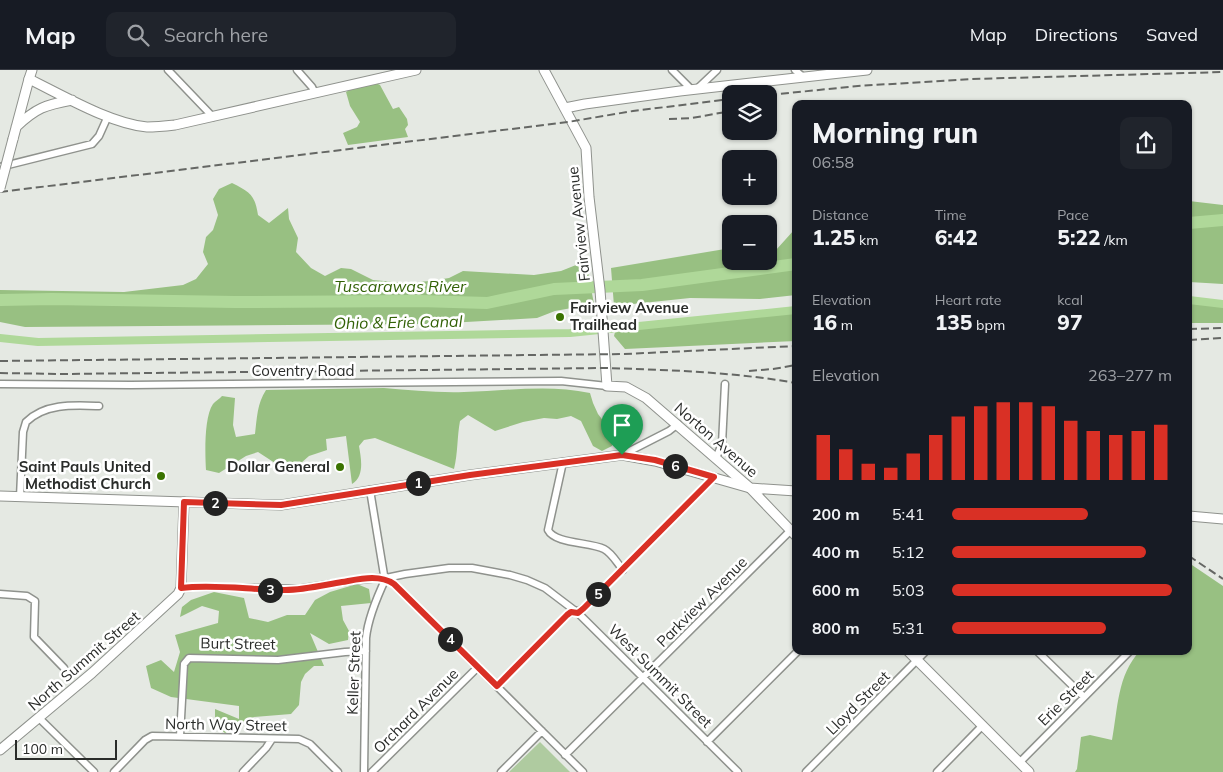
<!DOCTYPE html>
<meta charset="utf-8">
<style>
:root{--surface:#171b24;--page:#20242c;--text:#f1f3f6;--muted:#9ea1a6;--line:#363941;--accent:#d93025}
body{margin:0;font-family:Mulish,sans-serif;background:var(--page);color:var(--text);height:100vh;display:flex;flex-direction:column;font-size:19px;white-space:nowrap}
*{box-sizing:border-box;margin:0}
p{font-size:16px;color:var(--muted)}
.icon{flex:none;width:28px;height:28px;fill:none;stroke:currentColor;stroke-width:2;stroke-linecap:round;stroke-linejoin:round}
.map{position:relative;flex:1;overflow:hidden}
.side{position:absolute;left:792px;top:30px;width:400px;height:555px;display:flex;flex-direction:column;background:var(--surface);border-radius:10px;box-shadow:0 1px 4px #0004}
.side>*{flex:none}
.buttons{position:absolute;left:722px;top:15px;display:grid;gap:10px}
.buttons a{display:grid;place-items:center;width:55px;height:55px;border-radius:10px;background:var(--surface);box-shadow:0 1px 4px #0004;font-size:25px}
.scale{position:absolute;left:15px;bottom:12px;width:102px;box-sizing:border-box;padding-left:5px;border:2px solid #2a2c2a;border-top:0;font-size:14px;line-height:18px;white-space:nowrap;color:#2a2c2a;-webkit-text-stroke:4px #fff;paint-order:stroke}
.pin{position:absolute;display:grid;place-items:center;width:42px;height:42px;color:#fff;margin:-51px -21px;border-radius:50% 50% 50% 0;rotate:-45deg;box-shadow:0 0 5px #0007}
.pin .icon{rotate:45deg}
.km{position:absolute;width:25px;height:25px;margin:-12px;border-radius:50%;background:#222;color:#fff;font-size:14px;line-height:25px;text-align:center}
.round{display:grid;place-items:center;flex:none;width:52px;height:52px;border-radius:10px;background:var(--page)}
.overview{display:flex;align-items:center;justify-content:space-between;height:85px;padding:0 20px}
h1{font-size:28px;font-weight:800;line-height:38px}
.stats{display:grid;grid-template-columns:repeat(3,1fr);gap:8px;height:85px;padding:5px 20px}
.stats div{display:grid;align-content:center}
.stats b{font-size:21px;font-weight:800}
.stats small{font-size:14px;font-weight:400}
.stats p{font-size:14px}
.chart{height:140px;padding:10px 20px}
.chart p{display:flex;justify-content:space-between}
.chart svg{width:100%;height:90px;margin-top:5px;stroke:var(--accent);stroke-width:6}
ul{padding:0 20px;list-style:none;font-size:16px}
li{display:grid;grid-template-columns:80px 60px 1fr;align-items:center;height:38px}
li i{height:12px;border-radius:6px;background:var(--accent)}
header{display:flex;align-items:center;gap:30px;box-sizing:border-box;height:70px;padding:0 25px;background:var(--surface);border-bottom:1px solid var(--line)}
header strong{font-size:24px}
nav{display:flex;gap:28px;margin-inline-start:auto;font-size:18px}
.search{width:350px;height:45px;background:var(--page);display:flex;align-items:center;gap:12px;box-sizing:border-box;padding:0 18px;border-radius:10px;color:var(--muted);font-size:19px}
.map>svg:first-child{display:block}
</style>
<header>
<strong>Map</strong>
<div class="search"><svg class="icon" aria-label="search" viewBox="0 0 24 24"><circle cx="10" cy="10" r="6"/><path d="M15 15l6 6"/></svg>Search here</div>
<nav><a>Map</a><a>Directions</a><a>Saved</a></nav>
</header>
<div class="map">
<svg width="1223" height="702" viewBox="0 0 1223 702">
<rect width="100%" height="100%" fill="#e5e9e3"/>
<path fill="#afcba0" d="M540,672L570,702H509Z"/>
<path fill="#98c082" d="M376,13L380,15L393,39L399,37L407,49L408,55L405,59L408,67L348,75L343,63L357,57L360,52L350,36L346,22L351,19Z
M232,113C250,122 255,125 258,145L269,153L288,138L289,149L298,168L296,182L311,198L325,206L341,198L351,199L373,210L406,213L430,211L449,208L463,201L534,205L561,201L586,191L594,234L555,241L537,248L431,254L25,257L0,252V220L124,222L183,215L196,209L208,194L203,182L206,167L213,160L218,145L213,129L219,119Z
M1189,131L1223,135V214L1189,212Z
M794,160H796V225L760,229L690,228L614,236L611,198L731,178V191H769V178L776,180Z
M1189,229L1223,233V253H1189Z
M796,240V271L625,279L614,266L616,258Z
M384,318C410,320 438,323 464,322C506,321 549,314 590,323L593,333L598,344L614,365L612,376L602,381L593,376L581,351L571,346L557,349L544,348L523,352L495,361L468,345L460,351C457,367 458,383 454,399L375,368L364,370L359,376C361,388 365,406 352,414L346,366L326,369L327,380L309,386L301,393L290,398L278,395L258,382L246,386L219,403L206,400C205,384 204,347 213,334C215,331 220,329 222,326L235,328L233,355L236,367L255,364C257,348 257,334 266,320Z
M1189,493L1223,516V702H1075L1077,699L1081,667L1090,665L1112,670C1118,639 1117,605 1140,581H1189Z
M357,514L369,519L371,533L341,536L343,550L349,561L348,570L329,574L310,563L324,596H314L305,604L301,612L299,635L291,644L254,647L225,663L215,656V639L239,649V636L171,627L151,618L146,596L161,590L174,602L180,582L175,565L218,553L219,541L202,536L180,547L182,537L191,530L214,522L244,528L249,548L268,552L287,545H305L315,530L330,522Z"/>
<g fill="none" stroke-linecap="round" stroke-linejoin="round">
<path stroke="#afd899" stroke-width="8" d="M1189,230L1223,234
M0,268L38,272L570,263L796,240"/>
<path stroke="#afd899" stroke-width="12" d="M1189,153L1223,150
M0,230L52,229L235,232L420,231L487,233L554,219L642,215L796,194"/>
<defs>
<path id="minor" d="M168,0L213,47
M297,0L312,17L315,23
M672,0L692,20
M795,0L802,6
M697,19L717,0
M0,97L92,74L99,66L108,46
M0,314L131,315L561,311L607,316
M622,385L669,361L678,354
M716,388L722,374L725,314
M563,392L548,460C555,474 590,472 604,479C612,483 617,493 623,500
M370,420L384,505L394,514L583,702
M20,427L23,362L26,352C45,333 74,335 99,336
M181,518L204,517L298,519L350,511L377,508H386L405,504L449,498H472L510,505L527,510L545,518L578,543L738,702
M0,524L27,526L35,531L34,567L64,598
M1037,581L1084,627
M497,616L567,545C573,541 577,543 584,538L714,407
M39,648L94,702
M180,666L184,594L189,588L278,590L345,582L366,581
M707,672L798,581
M565,685L791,460
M1020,692L1130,581
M114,702L145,670L152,666L299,669L310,674L338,702
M243,702L266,678L272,669
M364,702L366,568C368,548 377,527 386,508
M372,702L478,597
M501,702L542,661
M806,702L926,581
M937,702L983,655"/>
<path id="tertiary" d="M544,0L586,78L589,127L600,220L607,316L626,317L646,328L750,418
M29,9L32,0
M565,38L585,34L680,21L867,0
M0,680L92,603L178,524L181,518L184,432"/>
<path id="secondary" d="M16,57C36,38 45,35 72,30
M13,69L29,9C62,25 111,54 147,57C156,57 166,56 175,55L416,0
M750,418L796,466
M0,426L281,435L470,405L622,385L655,391L750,418L796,421
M1189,446L1223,449
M908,581L1029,702"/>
</defs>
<use href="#minor" stroke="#8f928d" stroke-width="9"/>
<use href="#tertiary" stroke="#8f928d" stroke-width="11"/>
<use href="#secondary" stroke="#8f928d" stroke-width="11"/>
<use href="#minor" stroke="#fff" stroke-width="6"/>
<use href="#tertiary" stroke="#fff" stroke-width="9"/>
<use href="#secondary" stroke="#fff" stroke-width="9"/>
<path stroke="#656764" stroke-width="2" stroke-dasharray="8 4" stroke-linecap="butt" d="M769,25L858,16L972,9L1223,2
M669,49L692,48L731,41
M0,122L568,52L633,41L731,29
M1189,259L1223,258
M1189,270L1223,268
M0,291L624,284L796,276
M749,301L773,299L796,295
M0,303L61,304L606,298C670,300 733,302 796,313
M1189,486L1223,509"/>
<defs>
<path id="secondary-bridge" d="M0,118L13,69"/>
</defs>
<use href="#secondary-bridge" stroke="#8f928d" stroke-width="11" stroke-linecap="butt"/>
<use href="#secondary-bridge" stroke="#fff" stroke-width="9"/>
</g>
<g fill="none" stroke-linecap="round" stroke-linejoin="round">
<defs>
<path id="route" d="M622,385L655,390L714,407L584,538L578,543L571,542L567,545L497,616L394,514C379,504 360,509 342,512C324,515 304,520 285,520C251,520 215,514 181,518L184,432L281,435L470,405Z"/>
</defs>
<use href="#route" stroke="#fff" stroke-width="10"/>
<use href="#route" stroke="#d93025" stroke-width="6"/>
</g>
<g fill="#3b7301" stroke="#fff" stroke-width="2">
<circle cx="560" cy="247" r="5"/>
<circle cx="340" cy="397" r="5"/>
<circle cx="161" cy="406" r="5"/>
</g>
<g text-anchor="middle" stroke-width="5" stroke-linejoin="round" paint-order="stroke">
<g font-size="15" fill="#2a2c2a" stroke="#fff">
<text transform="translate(579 154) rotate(-96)" y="5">Fairview Avenue</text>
<text x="303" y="306">Coventry Road</text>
<text transform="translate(716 370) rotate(41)" y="5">Norton Avenue</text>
<text transform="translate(702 532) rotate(-45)" y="5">Parkview Avenue</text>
<text transform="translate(238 574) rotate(1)" y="5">Burt Street</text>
<text transform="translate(84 591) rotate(-41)" y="5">North Summit Street</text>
<text transform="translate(354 603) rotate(-88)" y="5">Keller Street</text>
<text transform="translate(660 606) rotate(45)" y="5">West Summit Street</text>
<text transform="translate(1066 628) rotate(-45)" y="5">Erie Street</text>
<text transform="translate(858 633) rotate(-45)" y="5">Lloyd Street</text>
<text transform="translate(416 641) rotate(-45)" y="5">Orchard Avenue</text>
<text transform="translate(226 655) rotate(1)" y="5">North Way Street</text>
</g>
<g font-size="15" font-weight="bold" fill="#2a2c2a" stroke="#fff" text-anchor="end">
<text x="570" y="243" text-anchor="start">Fairview Avenue<tspan x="570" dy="17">Trailhead</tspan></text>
<text x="151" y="402">Saint Pauls United<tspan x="151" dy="17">Methodist Church</tspan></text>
<text x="330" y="402">Dollar General</text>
</g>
<g font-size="16" font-style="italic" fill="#326106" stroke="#fff">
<text x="400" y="222">Tuscarawas River</text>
<text transform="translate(398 252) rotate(-1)" y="6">Ohio &amp; Erie Canal</text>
</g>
</g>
</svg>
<div class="buttons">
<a><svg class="icon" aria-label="layers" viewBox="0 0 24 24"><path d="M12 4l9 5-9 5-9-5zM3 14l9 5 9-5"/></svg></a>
<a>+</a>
<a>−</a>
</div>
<div class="scale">100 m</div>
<div class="pin" style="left:622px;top:385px;background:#1e9e55"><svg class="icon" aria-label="arrive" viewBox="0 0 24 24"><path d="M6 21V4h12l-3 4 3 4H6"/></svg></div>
<b class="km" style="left:418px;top:413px">1</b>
<b class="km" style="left:215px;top:433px">2</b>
<b class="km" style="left:270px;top:520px">3</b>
<b class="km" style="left:450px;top:569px">4</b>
<b class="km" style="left:598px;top:524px">5</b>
<b class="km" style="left:675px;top:396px">6</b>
<section class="side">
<div class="overview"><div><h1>Morning run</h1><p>06:58</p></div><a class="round"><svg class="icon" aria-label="share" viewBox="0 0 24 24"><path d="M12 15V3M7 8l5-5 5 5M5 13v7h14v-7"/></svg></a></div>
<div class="stats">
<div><p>Distance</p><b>1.25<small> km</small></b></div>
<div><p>Time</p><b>6:42</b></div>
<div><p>Pace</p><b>5:22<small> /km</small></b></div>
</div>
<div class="stats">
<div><p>Elevation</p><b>16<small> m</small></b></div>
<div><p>Heart rate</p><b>135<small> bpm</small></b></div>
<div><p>kcal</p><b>97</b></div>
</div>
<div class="chart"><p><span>Elevation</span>263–277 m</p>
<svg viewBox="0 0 160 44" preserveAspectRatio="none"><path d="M5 44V22M15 44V29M25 44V36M35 44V38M45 44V31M55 44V22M65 44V13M75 44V8M85 44V6M95 44V6M105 44V8M115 44V15M125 44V20M135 44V22M145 44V20M155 44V17"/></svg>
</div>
<ul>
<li><b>200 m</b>5:41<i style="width:62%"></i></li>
<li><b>400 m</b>5:12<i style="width:88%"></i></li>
<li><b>600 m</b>5:03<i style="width:100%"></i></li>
<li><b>800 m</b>5:31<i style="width:70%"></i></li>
</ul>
</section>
</div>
